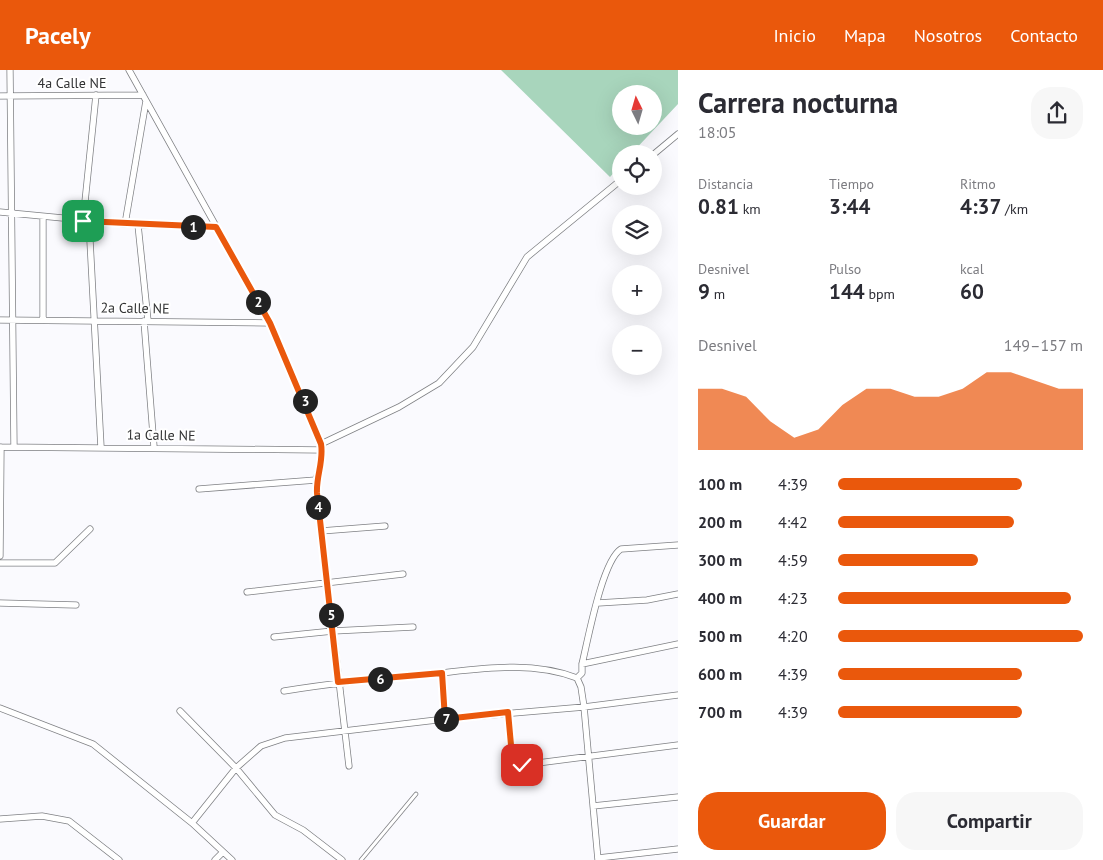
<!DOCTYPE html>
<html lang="es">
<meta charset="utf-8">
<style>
:root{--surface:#fff;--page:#f7f7f7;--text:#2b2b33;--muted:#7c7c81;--accent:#ea580c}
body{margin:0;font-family:"PT Sans",sans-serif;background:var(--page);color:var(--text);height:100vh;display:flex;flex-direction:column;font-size:19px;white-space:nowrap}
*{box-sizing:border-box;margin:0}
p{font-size:16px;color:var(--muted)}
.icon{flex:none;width:28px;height:28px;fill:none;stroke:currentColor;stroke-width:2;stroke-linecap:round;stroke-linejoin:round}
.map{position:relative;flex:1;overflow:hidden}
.side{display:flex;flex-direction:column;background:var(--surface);width:425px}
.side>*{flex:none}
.needle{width:32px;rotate:355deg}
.controls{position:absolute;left:612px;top:15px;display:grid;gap:10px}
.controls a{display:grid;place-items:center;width:50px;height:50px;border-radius:50%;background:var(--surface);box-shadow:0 5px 20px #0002;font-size:25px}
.pin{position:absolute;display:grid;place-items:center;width:42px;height:42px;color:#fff;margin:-21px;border-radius:10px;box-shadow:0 2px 8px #0006}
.km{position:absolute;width:25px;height:25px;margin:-12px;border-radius:50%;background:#222;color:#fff;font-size:14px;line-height:25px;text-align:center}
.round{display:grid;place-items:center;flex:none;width:52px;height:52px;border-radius:20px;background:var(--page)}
.head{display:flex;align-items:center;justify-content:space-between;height:85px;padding:0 20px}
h1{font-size:28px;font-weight:600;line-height:38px}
.figures{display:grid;grid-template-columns:repeat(3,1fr);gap:8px;height:85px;padding:5px 20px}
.figures div{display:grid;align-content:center}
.figures b{font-size:21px;font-weight:600}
.figures small{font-size:14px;font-weight:400}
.figures p{font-size:14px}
.chart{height:140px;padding:10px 20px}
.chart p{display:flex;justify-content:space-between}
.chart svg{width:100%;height:90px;margin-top:5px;fill:var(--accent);opacity:.7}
.primary-button{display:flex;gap:10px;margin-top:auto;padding:10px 20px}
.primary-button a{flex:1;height:58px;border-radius:20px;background:var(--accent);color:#fff;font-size:20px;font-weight:600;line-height:58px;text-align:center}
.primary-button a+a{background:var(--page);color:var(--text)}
ul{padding:0 20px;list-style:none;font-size:16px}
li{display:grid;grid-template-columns:80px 60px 1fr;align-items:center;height:38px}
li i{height:12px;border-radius:6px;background:var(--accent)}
header{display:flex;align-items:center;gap:30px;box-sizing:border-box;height:70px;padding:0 25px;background:var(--accent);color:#fff}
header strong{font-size:24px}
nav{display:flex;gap:28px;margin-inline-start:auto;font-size:18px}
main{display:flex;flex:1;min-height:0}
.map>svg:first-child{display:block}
</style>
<header>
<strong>Pacely</strong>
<nav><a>Inicio</a><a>Mapa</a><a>Nosotros</a><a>Contacto</a></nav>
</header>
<main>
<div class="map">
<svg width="678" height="790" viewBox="0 0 678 790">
<rect width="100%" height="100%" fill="#fafafe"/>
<path fill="#a8d5bc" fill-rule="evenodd" d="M501,0H678V34L631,84H621V95L610,107ZM621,24H654V56H621Z"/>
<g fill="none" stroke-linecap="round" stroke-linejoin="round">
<defs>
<path id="lane" d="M361,790L416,724"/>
<path id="street" d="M10,0L14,377
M129,0L270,253L321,374L322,389L316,410L317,423L349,696
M0,26L143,25
M654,84L678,64
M0,142L125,154L216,157
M43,147V250
M83,151L96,25
M89,152L101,377
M125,154L146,31
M138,155L148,251
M0,250L270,253
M144,251L154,377
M321,374L399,337L439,313L473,277L527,187L621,110
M0,377L322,380
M199,419L316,410
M321,461L385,456
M0,486L1,377
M0,493H55L90,459
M247,522L403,504
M0,533L76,535
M598,533L647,530L678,524
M274,567L333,561L413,557
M582,594L678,574
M442,603L445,649
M577,608L582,603V594C588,570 602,491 621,479L678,475
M284,621C333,613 382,608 431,604C480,599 530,590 577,608L581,617L584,637L598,790
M0,638L93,674L192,753L232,790
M180,641L236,698L275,745L303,760L342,790
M508,642L512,686L515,693L522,695L678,675
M593,736L678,727
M0,749L42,746L69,751L119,790
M192,753L236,698L261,676L285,668L445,649L584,637L678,625
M598,788L678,779
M215,790L223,782"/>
</defs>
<use href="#lane" stroke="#7f8084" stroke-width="4.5"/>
<use href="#street" stroke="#7f8084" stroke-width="7"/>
<use href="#lane" stroke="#fff" stroke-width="3"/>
<use href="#street" stroke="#fff" stroke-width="5.5"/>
</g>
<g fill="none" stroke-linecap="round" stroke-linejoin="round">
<defs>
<path id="route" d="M83,151L216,157L270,253L321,374C324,391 316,406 317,423L338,612L442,603L445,649L508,642L512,686L516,692L522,695"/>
</defs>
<use href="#route" stroke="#fff" stroke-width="10"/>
<use href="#route" stroke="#ea580c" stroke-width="6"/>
</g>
<g text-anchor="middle" stroke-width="4" stroke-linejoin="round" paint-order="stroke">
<g font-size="14" fill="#323334" stroke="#fff">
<text x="72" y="18">4a Calle NE</text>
<text transform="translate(135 238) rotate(1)" y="5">2a Calle NE</text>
<text transform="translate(161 365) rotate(1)" y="5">1a Calle NE</text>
</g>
</g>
</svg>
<div class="controls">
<a><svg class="needle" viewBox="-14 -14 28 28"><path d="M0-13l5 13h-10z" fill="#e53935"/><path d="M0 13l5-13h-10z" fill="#7c7c81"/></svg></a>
<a><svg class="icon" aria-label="locate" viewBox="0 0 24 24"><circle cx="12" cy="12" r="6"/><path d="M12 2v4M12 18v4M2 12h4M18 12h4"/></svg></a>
<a><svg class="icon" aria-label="layers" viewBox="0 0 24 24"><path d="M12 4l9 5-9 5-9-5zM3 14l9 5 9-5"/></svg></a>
<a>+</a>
<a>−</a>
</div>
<div class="pin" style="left:83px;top:151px;background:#1e9e55"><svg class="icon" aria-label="arrive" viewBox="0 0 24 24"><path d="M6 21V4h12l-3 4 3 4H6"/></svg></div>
<div class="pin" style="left:522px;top:695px;background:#d93025"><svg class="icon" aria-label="check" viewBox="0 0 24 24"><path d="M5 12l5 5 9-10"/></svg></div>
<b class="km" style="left:193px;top:157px">1</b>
<b class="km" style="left:258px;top:232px">2</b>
<b class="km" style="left:305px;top:331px">3</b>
<b class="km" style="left:318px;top:437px">4</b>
<b class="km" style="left:331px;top:545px">5</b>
<b class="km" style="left:380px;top:609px">6</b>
<b class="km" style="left:446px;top:649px">7</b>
</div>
<section class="side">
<div class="head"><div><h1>Carrera nocturna</h1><p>18:05</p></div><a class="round"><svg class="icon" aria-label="share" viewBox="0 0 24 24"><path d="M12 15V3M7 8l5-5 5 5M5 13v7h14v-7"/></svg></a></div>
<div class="figures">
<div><p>Distancia</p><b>0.81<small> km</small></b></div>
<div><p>Tiempo</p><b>3:44</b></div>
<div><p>Ritmo</p><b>4:37<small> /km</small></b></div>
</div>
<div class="figures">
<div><p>Desnivel</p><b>9<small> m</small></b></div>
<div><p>Pulso</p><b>144<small> bpm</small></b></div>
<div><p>kcal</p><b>60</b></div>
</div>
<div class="chart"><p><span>Desnivel</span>149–157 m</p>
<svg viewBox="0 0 160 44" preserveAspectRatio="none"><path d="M0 44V14L10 14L20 18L30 30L40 38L50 34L60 22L70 14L80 14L90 18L100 18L110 14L120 6L130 6L140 10L150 14L160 14V44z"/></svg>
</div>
<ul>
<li><b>100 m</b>4:39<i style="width:75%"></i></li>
<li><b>200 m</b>4:42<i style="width:72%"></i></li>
<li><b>300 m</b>4:59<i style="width:57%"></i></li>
<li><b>400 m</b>4:23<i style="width:95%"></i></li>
<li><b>500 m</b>4:20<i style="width:100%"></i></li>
<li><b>600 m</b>4:39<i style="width:75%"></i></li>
<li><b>700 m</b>4:39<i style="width:75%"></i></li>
</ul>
<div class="primary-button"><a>Guardar</a><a>Compartir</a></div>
</section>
</main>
